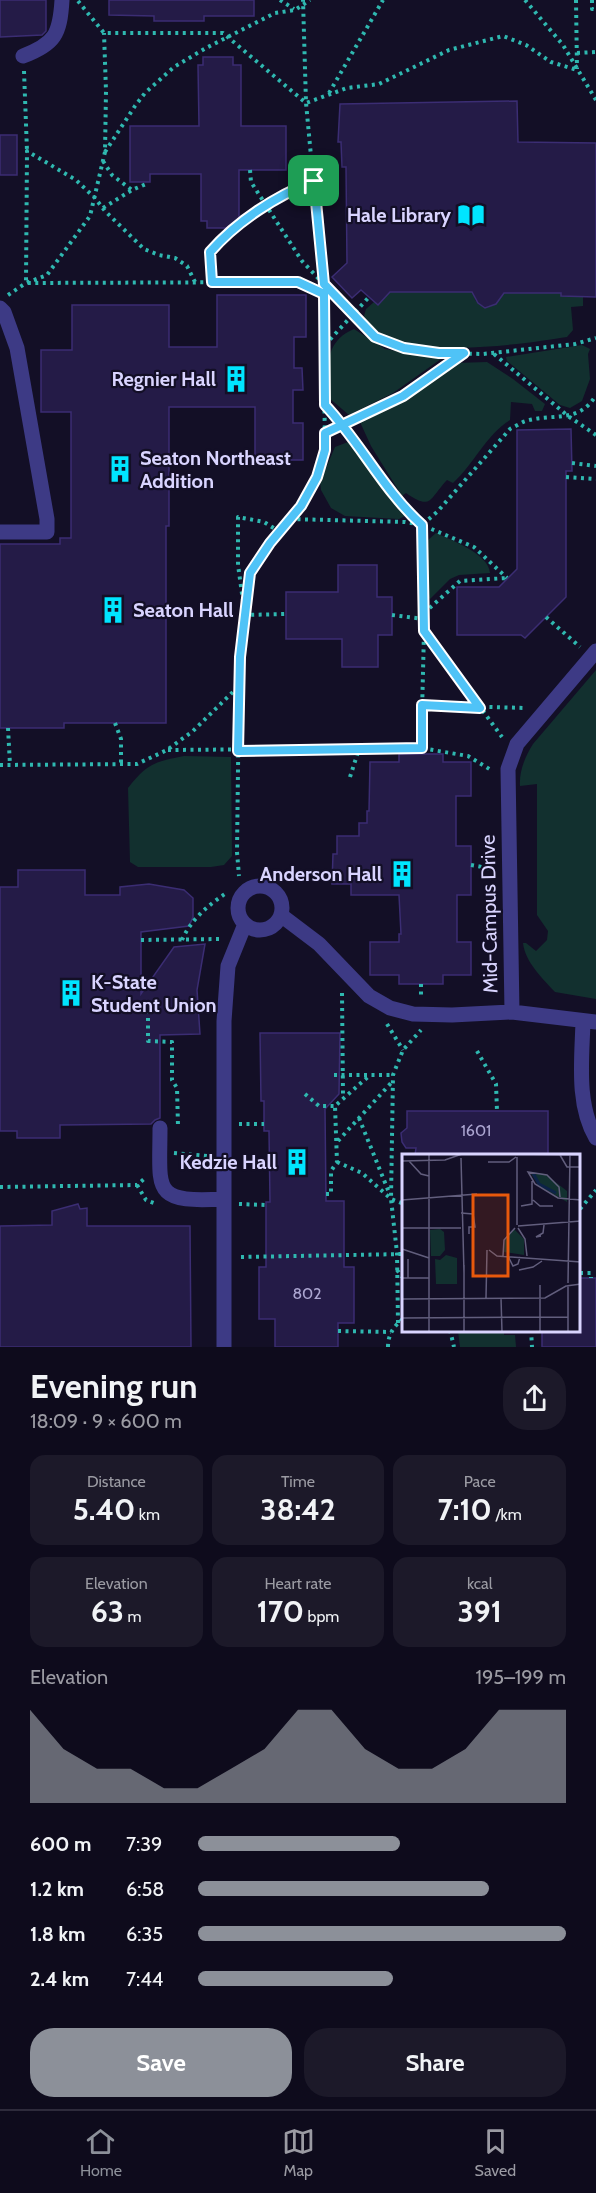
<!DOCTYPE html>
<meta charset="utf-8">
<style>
:root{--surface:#0e0b1c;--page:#1c1929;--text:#f1f3f6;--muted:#9b9ba3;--line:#2e2b3b;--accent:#8c9099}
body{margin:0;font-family:Cabin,sans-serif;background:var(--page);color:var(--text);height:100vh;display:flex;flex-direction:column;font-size:22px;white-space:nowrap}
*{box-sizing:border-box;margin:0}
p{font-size:20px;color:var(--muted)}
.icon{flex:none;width:33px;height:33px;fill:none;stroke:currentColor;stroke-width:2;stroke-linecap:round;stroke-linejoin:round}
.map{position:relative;height:1347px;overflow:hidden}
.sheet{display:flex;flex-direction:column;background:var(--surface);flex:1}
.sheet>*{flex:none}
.pin{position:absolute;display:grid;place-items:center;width:51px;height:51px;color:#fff;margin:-26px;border-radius:12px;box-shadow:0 3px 9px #0006}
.round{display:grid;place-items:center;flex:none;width:63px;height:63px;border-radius:24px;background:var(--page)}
.summary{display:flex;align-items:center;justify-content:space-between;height:102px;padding:0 30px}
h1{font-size:33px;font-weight:700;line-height:45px}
.metrics{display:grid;grid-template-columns:repeat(3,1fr);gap:9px;height:102px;padding:6px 30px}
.metrics div{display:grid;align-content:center;border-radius:15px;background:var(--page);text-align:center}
.metrics b{font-size:30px;font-weight:700}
.metrics small{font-size:16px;font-weight:400}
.metrics p{font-size:16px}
.chart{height:168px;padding:12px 30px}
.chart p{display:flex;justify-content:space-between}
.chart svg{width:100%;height:108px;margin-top:6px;fill:var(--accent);opacity:.7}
.primary-button{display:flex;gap:12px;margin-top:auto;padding:12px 30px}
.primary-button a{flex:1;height:69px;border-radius:24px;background:var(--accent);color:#fff;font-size:24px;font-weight:700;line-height:69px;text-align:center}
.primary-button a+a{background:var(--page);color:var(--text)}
ul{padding:0 30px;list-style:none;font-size:20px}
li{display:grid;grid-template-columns:96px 72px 1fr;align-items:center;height:45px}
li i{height:15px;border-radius:8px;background:var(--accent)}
.tabs{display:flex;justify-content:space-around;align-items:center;height:84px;border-top:2px solid var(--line);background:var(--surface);font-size:16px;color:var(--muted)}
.tabs a{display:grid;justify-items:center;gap:3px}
.tabs .current{color:var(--accent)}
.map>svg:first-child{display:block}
</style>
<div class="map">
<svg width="596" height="1347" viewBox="0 0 596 1347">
<rect width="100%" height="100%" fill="#130f26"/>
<path fill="#12302f" d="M390,292H474L475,300L486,308L496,304L500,293H561V296H583V306L571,307L573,330L567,337C523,344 388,365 364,316L366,309L374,302L378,305Z
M354,329L385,349L441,359L393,393L349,415L328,397C328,369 323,342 354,329Z
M582,345L590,349L588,354L590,379L582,401L570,408L560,405L507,361L506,357Z
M487,362L513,379L545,404L542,411H535L532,404L511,402L510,420C486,435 474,464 453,483L447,480C429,499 432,511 406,493L402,496L371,446L360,422L365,417L407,397L455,363Z
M348,442L405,516L399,519L345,516L331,508L321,490L320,482L335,447Z
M436,533C451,540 489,554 490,573L459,575L450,579L430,599L428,597V540Z
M596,670V999L555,992C543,979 525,962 523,943H526L536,951L547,940L548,931L537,915V784L520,786C519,771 525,757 533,744Z
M184,756L231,757L232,856L224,865L211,867H138L130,862L128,788C147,764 153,762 184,756Z
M458,1331H504V1335H515L516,1347H460Z"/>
<path fill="#241b47" stroke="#3b2d73" stroke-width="1.5" d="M0,0H46V31L42,35L0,37Z
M109,0H254V16H204V21H154V16L109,15Z
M203,57H233V65H241V126H286V170H239V223H234V228H207V221H201V174H150V182H130V126H199L198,65H203Z
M517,101L518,142L596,143V297L561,296V293H504L496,304L485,308L478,303L472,292H390L378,305L361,290L352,298L332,277L347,263L346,167H342L341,142H338L340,104Z
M0,135H17V175H0Z
M217,295H306V337H294V368H302L303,390H293V423H303V460H255V407H169V526H166V723H64V728H0V544H60V538H71V412H41V350H72V305H169V347H217Z
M571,429L572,471H566V597L525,638L521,635H457V587H499L517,569V430Z
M338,565H377V597H392V635H378V667H342V639H286V592H338Z
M399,754H443V762H471V796H456V846H471V895H457V942H471V975H443V984H399V975H370V942H399V934H401L399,895H351V884H332L333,854H337V836H359V823H367V811H369L370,762H399Z
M18,870H85V895H120V887L149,884L184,890L193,898V917L189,926L141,932V994L174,947L205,944L197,990L200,1034L160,1035V1118L155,1120L151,1124L60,1125V1138H17V1131H0V887H18Z
M260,1033H340L339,1094L325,1109L326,1201H344V1267H354V1323H338V1347H275V1319H259V1267H266V1202H270L269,1131H264V1101H261Z
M407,1111H548V1155H415L416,1148H406L402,1142L401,1133L407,1128Z
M78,1204L80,1209L87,1208V1226H190L191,1347H0V1226L52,1225V1211Z
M579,1278H596V1347H542V1330H579Z"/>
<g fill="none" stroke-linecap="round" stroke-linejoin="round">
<path stroke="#2fb8b0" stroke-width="4" stroke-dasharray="3 4.5" stroke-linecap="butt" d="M280,0L294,9
M525,0L563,45L596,100
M576,0L577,69
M592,0V9H596
M78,1L104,33H223L306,103L347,88L379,84L449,50L503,36L526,45L551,62L577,70
M577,53L596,52
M24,71L27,151
M329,93L383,0
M105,152L135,106L145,93L174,67L206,48L275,13L295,10L310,0
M103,161L112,175L132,190
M250,170L251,182L302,261L368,331L386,342L404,348L439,353L483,354L575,344L596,338
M103,208L132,190L146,184
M195,282L187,266L175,258L159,255L144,249L105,211L95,198L76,180L27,151L26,283L298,282L323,294
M212,282L210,252C237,221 276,196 314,181
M8,295L26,283L47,275L90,216L105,152L106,91L104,33
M325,345L369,297
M494,354L568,416L596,435
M326,406C361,443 384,491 422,525L424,631L421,754
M325,433L403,396L464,353
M572,463L596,466
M566,477L596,479
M290,519L405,522L422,525L474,547L507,578
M423,524L437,512L510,429C514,427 519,424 523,422C550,412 579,425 596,395
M280,532L264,522L238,517V565L245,615L286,614
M424,613L460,581L507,578
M392,615L424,619
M546,617L580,647
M425,632L502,737
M239,687L237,852L239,876
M422,705L526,708
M115,723L121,739V765
M8,728L10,765
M168,750L421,748L468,756L491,770
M0,765L137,764L167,750L193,731L239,686L240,657L250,573L270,543L301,506L317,477L325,450L323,284L306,103L303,0
M350,777L359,749
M471,865L493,869
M141,940L219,939
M182,940C190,921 208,905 225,894
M421,984V998
M342,993L343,1096
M148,1003V1041L172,1042V1080L177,1088L178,1126
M387,1024L403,1050
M477,1051L496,1084L497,1111
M334,1075H393
M305,1094L319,1106H335
M359,1118L390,1195
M239,1124H264
M338,1141L392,1082
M174,1153L207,1156
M337,1162L362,1173L391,1199L404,1204
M137,1185L146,1200L154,1203
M0,1187L137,1185L144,1179
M326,1194H331V1171L337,1162L335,1106L370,1075
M239,1204L266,1205
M580,1209L596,1190
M241,1257L404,1254
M397,1270L404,1279
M580,1273H591V1278
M398,1323L397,1253L391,1199L393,1075L403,1050L421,1030
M450,1330L454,1347
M531,1330L532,1347
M338,1331L391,1332
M388,1347C388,1334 394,1326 404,1318"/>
<path stroke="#3d3a85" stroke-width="15" d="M23,56C55,44 60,34 62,0
M0,308L4,312L17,348L47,519V532H0
M238 908a22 22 0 1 1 44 0a22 22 0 1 1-44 0Z
M282,916L319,944L369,996L390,1008L413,1014L452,1015L512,1012L596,1022
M512,1012L508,769L517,744L596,651
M583,1021C582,1059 576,1104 596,1138
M160,1128C160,1191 151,1203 223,1199
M224,1347V1021L228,966L245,924"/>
</g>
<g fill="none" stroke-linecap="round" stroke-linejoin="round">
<defs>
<path id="route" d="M314,181C276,196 237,221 210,252L212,282H298L324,294L325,405C360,442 384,491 422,525L424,631L480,708L422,705V748L238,751L240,657L250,573L270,543L301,506L317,477L325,450V433L403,396L464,353H439L404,348L375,337L324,284L314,181"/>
</defs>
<use href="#route" stroke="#fff" stroke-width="12"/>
<use href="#route" stroke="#4fc3f7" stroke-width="8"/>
</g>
<defs>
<symbol id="library-bare" viewBox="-9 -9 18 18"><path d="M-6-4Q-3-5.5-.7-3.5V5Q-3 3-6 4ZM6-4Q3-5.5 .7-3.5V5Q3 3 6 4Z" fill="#00e5ff" stroke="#130f26" stroke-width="2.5" paint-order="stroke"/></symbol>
<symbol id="building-bare" viewBox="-9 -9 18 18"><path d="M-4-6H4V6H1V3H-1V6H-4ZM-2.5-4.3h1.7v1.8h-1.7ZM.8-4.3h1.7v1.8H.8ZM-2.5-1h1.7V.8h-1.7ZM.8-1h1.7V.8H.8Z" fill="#00e5ff" stroke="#130f26" stroke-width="2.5" paint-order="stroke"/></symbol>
</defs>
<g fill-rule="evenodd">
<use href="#library-bare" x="452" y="196" width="38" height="38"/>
<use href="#building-bare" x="217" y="360" width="38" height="38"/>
<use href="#building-bare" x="101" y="450" width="38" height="38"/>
<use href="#building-bare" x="94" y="591" width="38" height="38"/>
<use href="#building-bare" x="383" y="855" width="38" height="38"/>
<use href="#building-bare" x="52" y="974" width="38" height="38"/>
<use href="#building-bare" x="278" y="1143" width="38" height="38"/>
</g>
<g text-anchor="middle" stroke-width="4.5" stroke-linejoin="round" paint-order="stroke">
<g font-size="16" fill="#aca6d1">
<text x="476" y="1136">1601</text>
<text x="307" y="1299">802</text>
</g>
<g font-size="20" font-weight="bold" fill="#d9d4ff" stroke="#130f26" text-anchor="end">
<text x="451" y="222">Hale Library</text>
<text x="216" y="386">Regnier Hall</text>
<text x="140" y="465" text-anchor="start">Seaton Northeast<tspan x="140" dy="23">Addition</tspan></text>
<text x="133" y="617" text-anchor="start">Seaton Hall</text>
<text x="382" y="881">Anderson Hall</text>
<text x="91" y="989" text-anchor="start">K-State<tspan x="91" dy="23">Student Union</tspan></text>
<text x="277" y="1169">Kedzie Hall</text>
</g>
<g font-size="20" fill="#d9d4ff" stroke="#130f26">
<text transform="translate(489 914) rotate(-91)" y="7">Mid-Campus Drive</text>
</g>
</g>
<g transform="translate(402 1154)">
<rect width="178" height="178" fill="#130f26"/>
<path d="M128,18L143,20L165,37V48L136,31ZM38,75L42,78L43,96L38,102H29L28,76ZM112,75L122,85V101L102,98L103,86ZM44,101L55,104V130H34L33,105L38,106Z" fill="#12302f"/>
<path fill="none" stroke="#0c2248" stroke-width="3" d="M131,19L137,30L154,39"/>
<path fill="none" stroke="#625e7d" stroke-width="1.5" d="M27,0V178M114,0L179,1M158,1L165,13H179M59,4L62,119M0,7L43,6L60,0M7,7L19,20L27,22M86,8H107L114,3M158,43L157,33L145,21L126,18L133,30L156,44L179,46M0,46L75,40M131,46L138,52H151M119,52L130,50V27M59,59L71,60L73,73H67V80M115,71V3M116,72L179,67M0,74H59M116,74L123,85L125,102M139,82L134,83L141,79L142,71M0,95L27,104M87,96L95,102L179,108M101,102L102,86L113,74M106,102L111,112L116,110L118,103M6,105V124M62,111V178M117,116L131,113L140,107M0,124H27M166,129L168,0M84,144L85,96M99,144L100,178M0,145L143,144L164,132L179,130M0,164L166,163M138,178V131M166,178V131"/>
<path fill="#e8590c" fill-opacity="0.15" stroke="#e8590c" stroke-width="3" d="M71,41H106V122H71Z"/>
<rect width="178" height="178" fill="none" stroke="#d9d4ff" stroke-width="3"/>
</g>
</svg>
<div class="pin" style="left:314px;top:181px;background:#1e9e55"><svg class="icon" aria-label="arrive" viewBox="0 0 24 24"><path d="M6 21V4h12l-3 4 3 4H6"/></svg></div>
</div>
<section class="sheet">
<div class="summary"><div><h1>Evening run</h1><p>18:09 · 9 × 600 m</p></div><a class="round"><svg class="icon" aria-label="share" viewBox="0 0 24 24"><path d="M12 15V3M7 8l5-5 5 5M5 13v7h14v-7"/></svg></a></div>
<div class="metrics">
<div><p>Distance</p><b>5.40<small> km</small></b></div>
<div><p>Time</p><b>38:42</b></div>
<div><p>Pace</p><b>7:10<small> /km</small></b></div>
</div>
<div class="metrics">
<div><p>Elevation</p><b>63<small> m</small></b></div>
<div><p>Heart rate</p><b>170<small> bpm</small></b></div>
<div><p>kcal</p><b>391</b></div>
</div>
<div class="chart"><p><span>Elevation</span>195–199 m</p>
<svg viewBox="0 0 160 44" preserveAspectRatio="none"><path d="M0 44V6L10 22L20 30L30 30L40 38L50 38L60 30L70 22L80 6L90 6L100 22L110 30L120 30L130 22L140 6L150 6L160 6V44z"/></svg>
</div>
<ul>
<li><b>600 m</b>7:39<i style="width:55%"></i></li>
<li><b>1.2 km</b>6:58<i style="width:79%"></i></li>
<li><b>1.8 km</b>6:35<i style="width:100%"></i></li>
<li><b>2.4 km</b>7:44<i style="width:53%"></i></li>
</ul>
<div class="primary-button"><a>Save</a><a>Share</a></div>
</section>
<nav class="tabs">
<a class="current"><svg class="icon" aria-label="home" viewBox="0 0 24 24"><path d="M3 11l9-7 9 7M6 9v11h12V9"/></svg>Home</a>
<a><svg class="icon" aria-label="map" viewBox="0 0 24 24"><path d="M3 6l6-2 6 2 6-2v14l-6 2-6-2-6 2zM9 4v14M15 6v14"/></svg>Map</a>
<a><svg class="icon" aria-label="saved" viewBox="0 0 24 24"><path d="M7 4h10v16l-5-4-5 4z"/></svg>Saved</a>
</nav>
